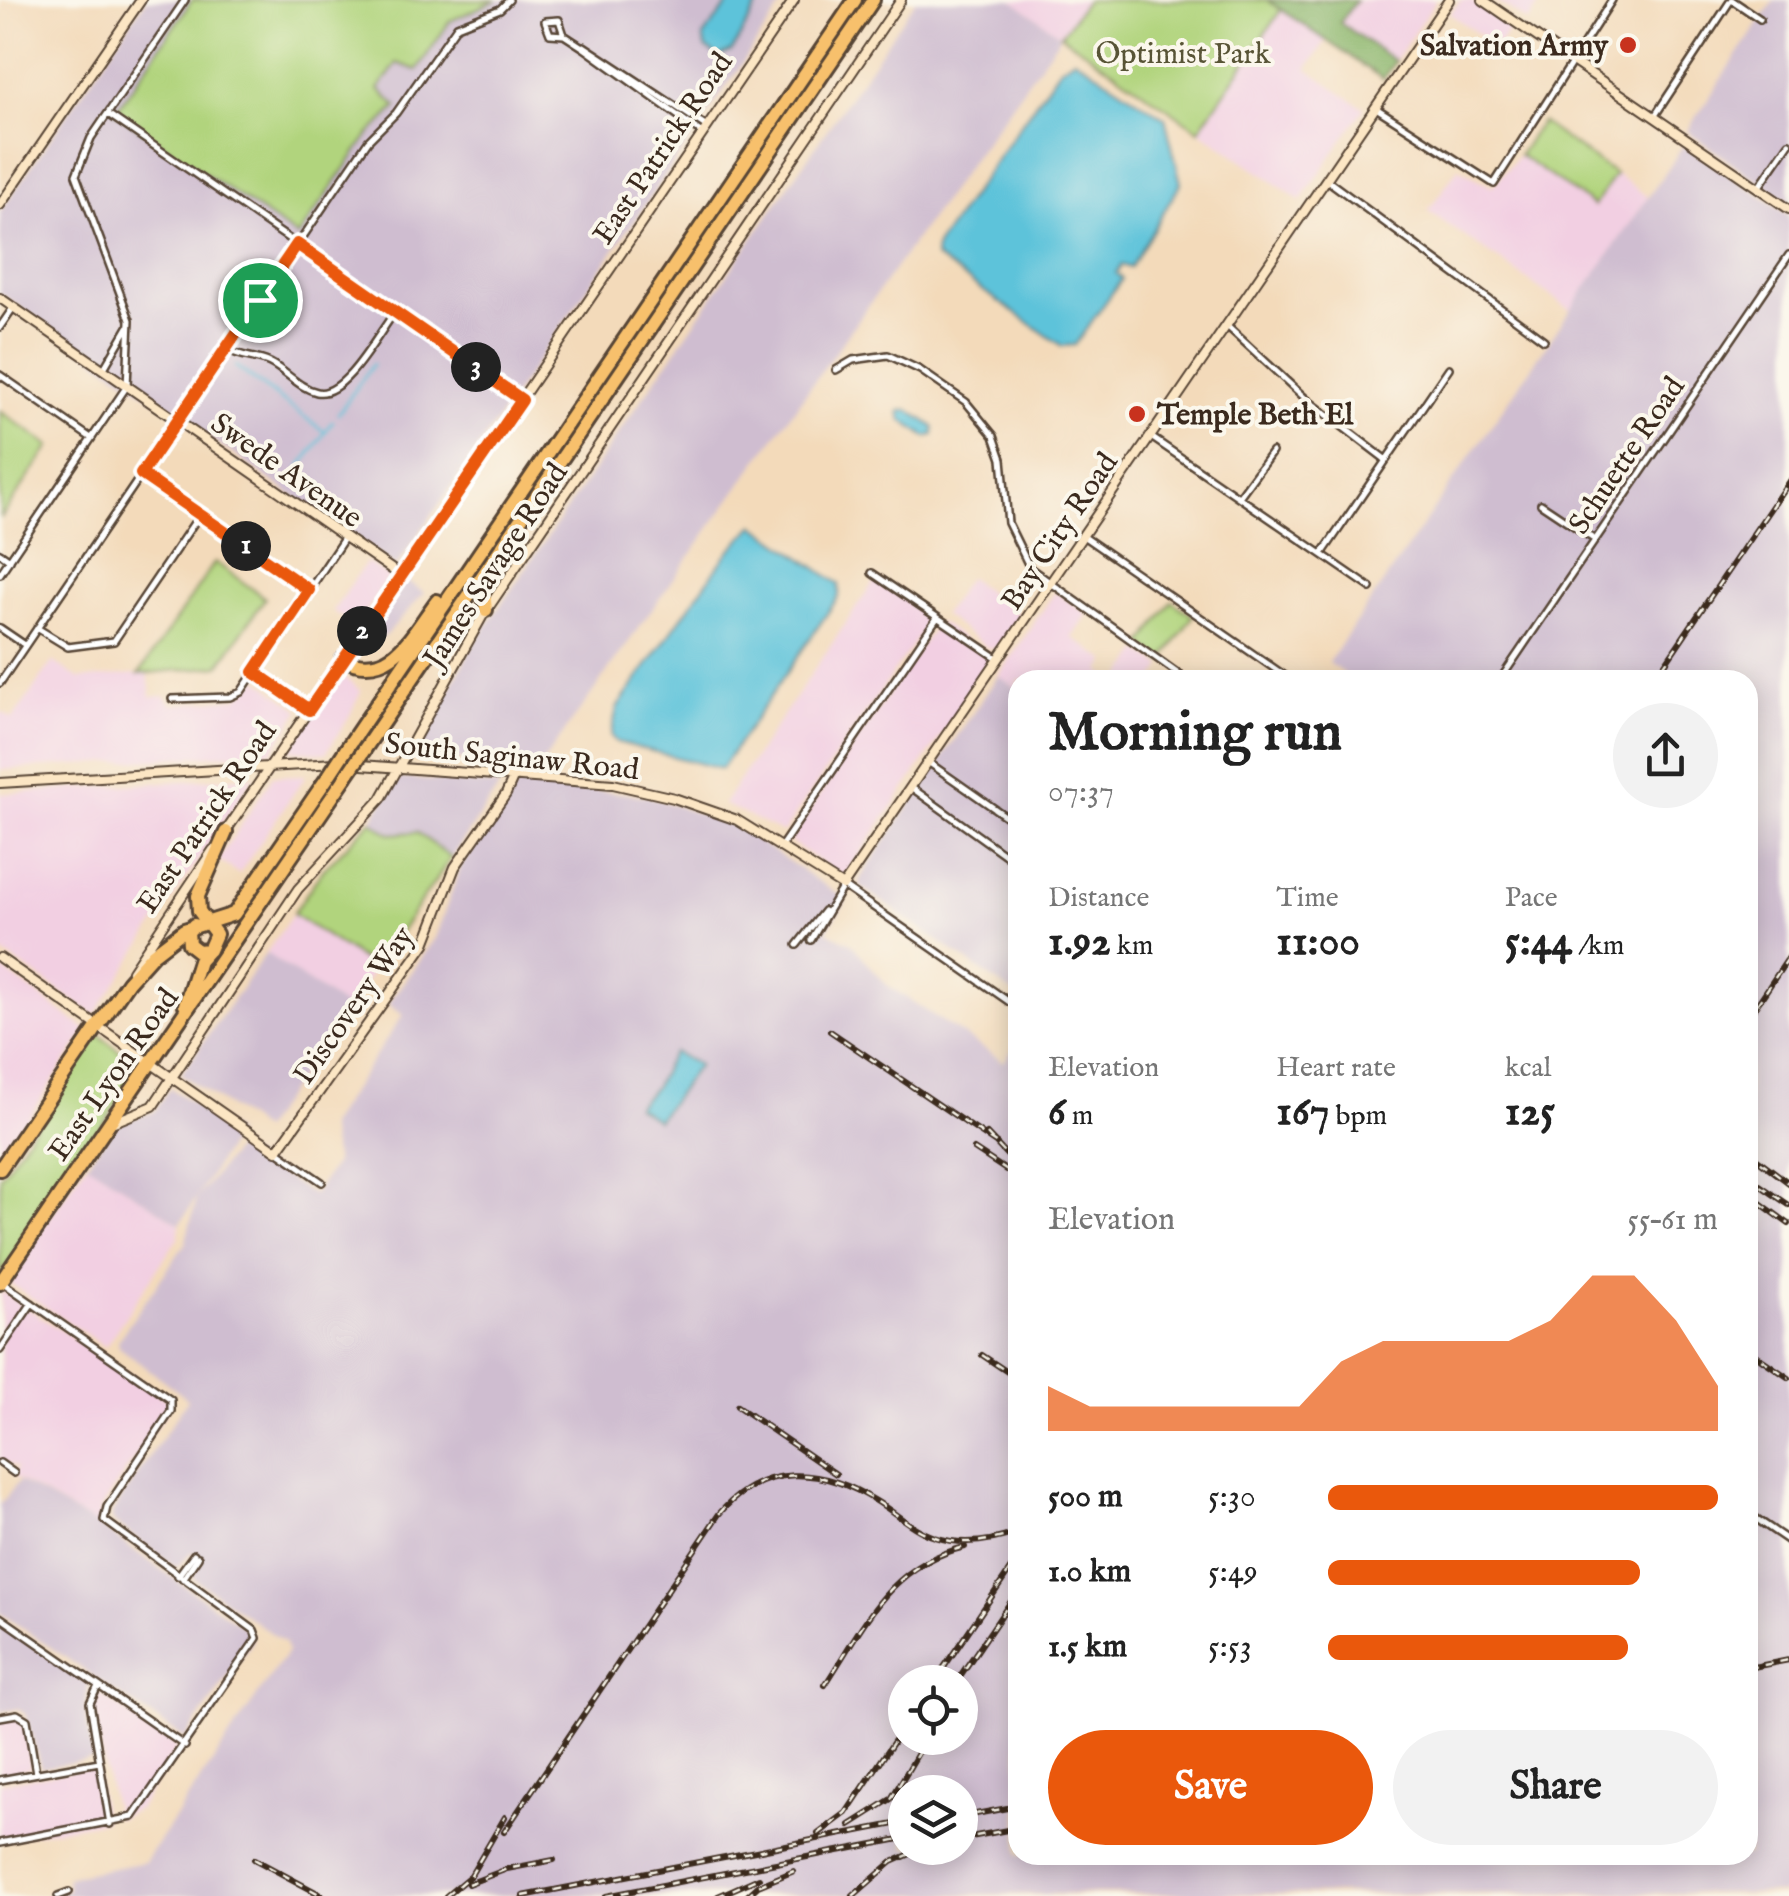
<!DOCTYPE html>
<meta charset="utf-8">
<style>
:root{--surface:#fff;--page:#f2f2f2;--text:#222;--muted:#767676;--accent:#ea580c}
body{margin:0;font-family:"IM FELL English",serif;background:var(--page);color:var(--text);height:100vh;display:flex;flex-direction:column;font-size:38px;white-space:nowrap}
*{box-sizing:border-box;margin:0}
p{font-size:32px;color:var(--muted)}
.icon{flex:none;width:55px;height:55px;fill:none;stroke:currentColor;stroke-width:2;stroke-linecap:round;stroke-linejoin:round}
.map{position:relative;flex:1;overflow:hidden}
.side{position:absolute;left:1008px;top:670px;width:750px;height:1195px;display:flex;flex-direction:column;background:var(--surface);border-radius:30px;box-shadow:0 5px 25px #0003}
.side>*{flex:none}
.controls{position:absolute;left:888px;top:1665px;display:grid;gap:20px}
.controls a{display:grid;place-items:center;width:90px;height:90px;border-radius:50%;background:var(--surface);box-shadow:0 5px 25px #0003;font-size:50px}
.pin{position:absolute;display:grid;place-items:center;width:85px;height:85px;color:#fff;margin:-42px;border:5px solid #fff;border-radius:50%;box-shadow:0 2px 10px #0007}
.km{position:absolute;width:50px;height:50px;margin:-25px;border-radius:50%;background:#222;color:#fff;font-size:28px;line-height:50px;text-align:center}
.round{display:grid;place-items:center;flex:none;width:105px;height:105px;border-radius:52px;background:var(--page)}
.head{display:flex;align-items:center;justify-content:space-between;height:170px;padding:0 40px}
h1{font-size:55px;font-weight:700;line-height:75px}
.metrics{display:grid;grid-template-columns:repeat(3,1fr);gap:15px;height:170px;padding:10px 40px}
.metrics div{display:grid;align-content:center}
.metrics b{font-size:42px;font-weight:700}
.metrics small{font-size:28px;font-weight:400}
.metrics p{font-size:28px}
.chart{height:280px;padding:20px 40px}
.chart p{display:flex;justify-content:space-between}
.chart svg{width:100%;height:180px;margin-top:10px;fill:var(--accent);opacity:.7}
.button{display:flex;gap:20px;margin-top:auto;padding:20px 40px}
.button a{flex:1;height:115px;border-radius:60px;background:var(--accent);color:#fff;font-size:40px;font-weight:700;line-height:115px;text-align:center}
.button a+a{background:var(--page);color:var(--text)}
ul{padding:0 40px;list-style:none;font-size:32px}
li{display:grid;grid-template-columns:160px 120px 1fr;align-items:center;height:75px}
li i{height:25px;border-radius:12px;background:var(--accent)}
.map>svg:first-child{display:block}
</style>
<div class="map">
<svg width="1789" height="1896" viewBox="0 0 1789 1896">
<rect width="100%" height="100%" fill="#fbf7ec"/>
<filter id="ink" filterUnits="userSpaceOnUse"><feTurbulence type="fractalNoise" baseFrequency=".01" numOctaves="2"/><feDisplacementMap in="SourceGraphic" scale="20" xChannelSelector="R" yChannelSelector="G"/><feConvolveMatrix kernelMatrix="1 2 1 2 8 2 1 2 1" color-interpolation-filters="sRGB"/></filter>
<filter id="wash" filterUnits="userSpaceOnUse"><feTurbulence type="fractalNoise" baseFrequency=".0048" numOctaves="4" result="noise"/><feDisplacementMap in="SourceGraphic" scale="40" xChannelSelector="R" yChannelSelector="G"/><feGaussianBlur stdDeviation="2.25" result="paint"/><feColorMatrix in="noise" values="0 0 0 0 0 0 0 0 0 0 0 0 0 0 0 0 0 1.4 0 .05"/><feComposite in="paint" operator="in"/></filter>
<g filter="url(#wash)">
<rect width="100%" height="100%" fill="#f3daba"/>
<path fill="#f2cfe2" d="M1012,0H1086L1061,35Z
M1356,0H1436L1395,61L1340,23Z
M1470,0L1511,27L1497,47L1450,14L1460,1Z
M1495,0H1542L1528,22Z
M1281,10L1326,41L1307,69L1364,108L1301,201L1199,130Z
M1519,155L1594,206L1616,174L1648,197L1571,310L1428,211L1458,168L1492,187Z
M366,562L389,577L356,627L333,611Z
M968,577L1021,616L999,647L989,649L943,615Z
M876,579L931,618L783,833L723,804Z
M1055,592L1088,614L1072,637L1107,661L1101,671L1113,680H1018L1017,689L998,676Z
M941,623L989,657L991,664L844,877L839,875L789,841L936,624Z
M1140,651L1163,666L1154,680H1120Z
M53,661L79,679L148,673L151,697L164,696L172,705L237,698L258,679L300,710L272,751L0,770V711L13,719Z
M340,673L361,691L349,717L326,753L290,750Z
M306,775L239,874L218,860L273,776Z
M254,776L95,1015L0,951V794Z
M293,914L375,968L346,1008L266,953Z
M0,968L87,1030L0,1160Z
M87,1163L180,1224L178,1238L105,1347L11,1284L9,1277Z
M1,1291L169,1401V1408L100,1509L102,1528L12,1476L17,1468L0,1460Z
M97,1692L178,1747L138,1809L116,1819L92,1709Z
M18,1717L24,1722L31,1768L0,1777V1719Z
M95,1767L104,1821L0,1840V1783Z"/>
<path fill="#cfbdd0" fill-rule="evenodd" d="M146,0H786L396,567L0,293V212Z
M916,0H1012L1061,35L541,765L419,757V746L474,644Z
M1774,0H1789V203L1687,131Z
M1684,145L1789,215V1893L43,1896L68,1890L67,1877L145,1862L287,1652L285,1643L192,1577L201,1558L191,1552L177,1568L112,1521V1513L188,1399L119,1347L118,1340L185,1244L197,1197L237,1147L313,1195L335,1163L328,1126L403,1015L388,1004L435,938L461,866L518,784L524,782L647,796L737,827L847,900L826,931L851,943L887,985L1004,1062L1017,1043L1018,1855H1748V680H1354L1328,663ZM905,1682H960V1738H905ZM905,1792H960V1848H905Z
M405,580L424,593L384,637L359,649Z
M998,676L1017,689V996L860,886V879Z
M399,778L500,786L451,858L417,832L390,834L371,821Z
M266,953L346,1008L262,1130L181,1074Z
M170,1088L236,1133L180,1224L87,1163L116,1124L154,1112Z
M19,1481L102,1528L252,1633V1642L185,1739L0,1613V1505Z
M0,1621L89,1684L85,1708L93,1759L41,1768L25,1714L18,1709L0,1712Z"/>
<path fill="#b1d47d" stroke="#767f4e" stroke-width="2.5" d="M192,0H496L450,21L417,70L397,63L379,89L397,107L367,137L298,237L115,112Z
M1086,0H1267L1281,10L1199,130L1061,35Z
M1541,122L1615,174L1594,206L1519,155Z
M0,411L50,446L1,518L0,517Z
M215,562L265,598L219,666L139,674Z
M1172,601L1193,616L1163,660L1142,645Z
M371,821L390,834L417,832L451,858L375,968L293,914L321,872Z
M98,1034L141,1068L0,1276V1177Z"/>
<path fill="#8cb66c" stroke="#647045" stroke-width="2.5" d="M1267,0H1356L1340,23L1395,61L1383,79Z"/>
<path fill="#5dc3da" stroke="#4c767c" stroke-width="2.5" d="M732,0H761L732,51L719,57L706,48L703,37Z
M1074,58L1165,118L1181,183L1130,268L1121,265L1116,273L1122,279L1075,345L1062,346L935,257L936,246L1059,69Z
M909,410L934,427V435L926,437L902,420L900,411Z
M755,525L839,584V596L721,769L616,742L611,736L617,708L729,551Z
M673,1052L698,1065L657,1120L636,1106L654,1088Z"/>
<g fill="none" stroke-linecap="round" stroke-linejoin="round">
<path stroke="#5dc3da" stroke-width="2.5" d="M235,366L325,432
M338,414L373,364
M300,468L333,421"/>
</g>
</g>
<g filter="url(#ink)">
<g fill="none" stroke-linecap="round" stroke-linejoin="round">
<defs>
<path id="street" d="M1732,0L1760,19
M564,35L559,20L545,21L550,34L564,35L584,48L702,133
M584,46L707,127
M1376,108L1494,184L1612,0
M108,114L521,399
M1654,117L1731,0
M1327,180L1544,340
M1758,188L1789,143
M1227,326L1305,398L1385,459
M0,327L13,308
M227,349C242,358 255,356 270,363C286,371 299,388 317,392C345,398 379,332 395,312
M103,370L128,327
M836,370L853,360L888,355L920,370L966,402L994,436L1002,459L1008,523L1030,568L1187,680
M0,375L91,438
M1151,437L1371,588
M141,474L309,590
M1239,497L1272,452
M1541,504L1595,540
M1083,536L1291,680
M0,553L10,560
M1322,554L1449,368
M872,573L999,659
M0,574L127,386L130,320L76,175L91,138L185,0
M0,628L25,645
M37,628L68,647L114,641L200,514
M254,673L309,710
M1500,680L1789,255
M0,683L368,141L396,113L457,26L500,9L509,0
M172,699L230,697L241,692L345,537
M928,762L1018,825
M912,788L1015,862
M782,845L937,618
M811,940L843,886L1018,1008
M797,945L824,911
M277,1151L322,1182
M0,1350L32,1303
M0,1463L14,1473
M1748,1513L1789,1541
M178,1576L194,1554
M183,1579L198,1557
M0,1617L185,1746
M98,1686L90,1703L110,1824
M0,1717L17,1714L27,1720L36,1773
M0,1780L99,1762
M0,1843L133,1817L257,1638L254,1630L104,1520L107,1507L171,1411V1400L3,1283
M58,1896L69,1892"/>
<path id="secondary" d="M1483,0L1789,209
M0,205L141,0
M0,298L400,575
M0,783L335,763L613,784L674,798L737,820L843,886L1449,0
M224,834L794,0
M0,958L277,1151L425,944L455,867L506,794L514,776
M132,971L213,850
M114,1122L153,1106L298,889L381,799L482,617L901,0"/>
<path id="highway" d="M486,610L483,584L488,574
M343,659C391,682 412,634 437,601
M347,748L855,0
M364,750L873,0
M194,925L188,932L189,944L198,951L209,950L216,934L199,911L198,896L226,832
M185,1005L199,961L208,951
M0,1169L128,982L153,954L184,930L234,914L328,777
M0,1283L345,778"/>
</defs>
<use href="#street" stroke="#574435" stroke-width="10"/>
<use href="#secondary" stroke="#574435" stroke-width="12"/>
<use href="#highway" stroke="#574435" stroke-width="18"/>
<use href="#street" stroke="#fff" stroke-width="5"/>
<use href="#secondary" stroke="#fce6c4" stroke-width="8"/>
<use href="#highway" stroke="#f7c06c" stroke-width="12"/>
<defs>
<path id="rail" d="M1654,680L1789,481
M1748,1018L1789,957
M830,1031L997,1144
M987,1134L1018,1167
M974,1149L1018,1178
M1748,1152L1789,1183
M1748,1177L1789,1205
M1748,1194L1789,1224
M1748,1350L1789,1378
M982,1355L1018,1379
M737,1406L836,1474
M1748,1668L1789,1660
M934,1682L1018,1558
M956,1682L1018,1591
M825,1685C865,1624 889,1565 965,1547
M1014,1789H1018
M960,1817L1018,1806
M850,1825L891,1799L927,1738
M504,1832L719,1514C763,1462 822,1467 876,1501C896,1513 913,1530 935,1537C962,1546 991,1542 1018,1532
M818,1834L846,1813L905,1725
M960,1839L1018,1828
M254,1859L323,1896
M468,1884L507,1869L554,1860
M446,1896L471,1875L505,1817
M523,1896L905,1822
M606,1896L905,1838
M718,1896L759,1878
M747,1896L758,1886L794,1871
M853,1896L892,1862L924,1848"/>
</defs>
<use href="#rail" stroke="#3b2a1e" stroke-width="6"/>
<use href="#rail" stroke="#fbf7ec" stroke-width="2.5" stroke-dasharray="8" stroke-linecap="butt"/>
<defs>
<path id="highway-bridge" d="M328,777L347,748
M345,778L364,750"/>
</defs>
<use href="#highway-bridge" stroke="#574435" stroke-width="18" stroke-linecap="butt"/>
<use href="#highway-bridge" stroke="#f7c06c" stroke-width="12"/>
</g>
</g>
<g fill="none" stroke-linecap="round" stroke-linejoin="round" filter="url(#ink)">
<defs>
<path id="route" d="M297,244L522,400L309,710L254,672L309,590L141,474Z"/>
</defs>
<use href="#route" stroke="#fff" stroke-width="20"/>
<use href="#route" stroke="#ea580c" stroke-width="12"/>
</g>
<g fill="#c8321e" stroke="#fbf7ec" stroke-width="4">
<circle cx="1628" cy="45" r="10"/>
<circle cx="1137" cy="414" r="10"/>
</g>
<g text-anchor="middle" stroke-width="8" stroke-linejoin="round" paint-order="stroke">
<g font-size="30" font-weight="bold" fill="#3b2a1e" stroke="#fbf7ec" text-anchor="end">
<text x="1608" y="55">Salvation Army</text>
<text x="1157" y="424" text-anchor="start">Temple Beth El</text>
</g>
<g font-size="30" fill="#585436" stroke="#fbf7ec">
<text x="1183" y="63">Optimist Park</text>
</g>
<g font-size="30" fill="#3b2a1e" stroke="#fbf7ec">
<text transform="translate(662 148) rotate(-56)" y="10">East Patrick Road</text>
<text transform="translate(1626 455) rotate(-56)" y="10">Schuette Road</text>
<text transform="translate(287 470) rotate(35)" y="10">Swede Avenue</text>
<text transform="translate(1059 531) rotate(-56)" y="10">Bay City Road</text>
<text transform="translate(495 565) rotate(-57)" y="10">James Savage Road</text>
<text transform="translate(512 756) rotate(6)" y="10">South Saginaw Road</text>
<text transform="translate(206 817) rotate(-56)" y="10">East Patrick Road</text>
<text transform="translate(353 1005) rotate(-55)" y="10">Discovery Way</text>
<text transform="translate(113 1074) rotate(-55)" y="10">East Lyon Road</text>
</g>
</g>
</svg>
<div class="controls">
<a><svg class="icon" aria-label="locate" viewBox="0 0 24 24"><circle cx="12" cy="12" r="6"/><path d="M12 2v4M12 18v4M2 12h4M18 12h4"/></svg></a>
<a><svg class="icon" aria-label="layers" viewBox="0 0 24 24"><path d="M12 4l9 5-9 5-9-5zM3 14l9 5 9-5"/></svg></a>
</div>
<div class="pin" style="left:260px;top:300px;background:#1e9e55"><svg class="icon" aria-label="arrive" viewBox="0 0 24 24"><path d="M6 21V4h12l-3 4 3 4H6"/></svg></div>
<b class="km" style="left:246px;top:546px">1</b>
<b class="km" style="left:362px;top:631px">2</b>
<b class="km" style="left:476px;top:367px">3</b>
<section class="side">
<div class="head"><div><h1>Morning run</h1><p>07:37</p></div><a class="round"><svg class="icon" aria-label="share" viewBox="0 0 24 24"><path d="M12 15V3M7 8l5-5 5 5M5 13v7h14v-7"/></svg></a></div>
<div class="metrics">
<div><p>Distance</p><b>1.92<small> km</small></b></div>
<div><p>Time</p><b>11:00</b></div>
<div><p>Pace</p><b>5:44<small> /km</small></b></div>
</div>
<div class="metrics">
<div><p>Elevation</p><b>6<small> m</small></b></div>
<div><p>Heart rate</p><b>167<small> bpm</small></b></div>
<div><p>kcal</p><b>125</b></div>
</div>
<div class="chart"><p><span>Elevation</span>55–61 m</p>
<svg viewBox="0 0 160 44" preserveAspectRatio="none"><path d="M0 44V33L10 38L20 38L30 38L40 38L50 38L60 38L70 27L80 22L90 22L100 22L110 22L120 17L130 6L140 6L150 17L160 33V44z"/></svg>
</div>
<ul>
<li><b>500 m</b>5:30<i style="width:100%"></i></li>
<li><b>1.0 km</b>5:49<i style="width:80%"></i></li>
<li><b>1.5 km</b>5:53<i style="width:77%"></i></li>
</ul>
<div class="button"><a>Save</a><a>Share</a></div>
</section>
</div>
